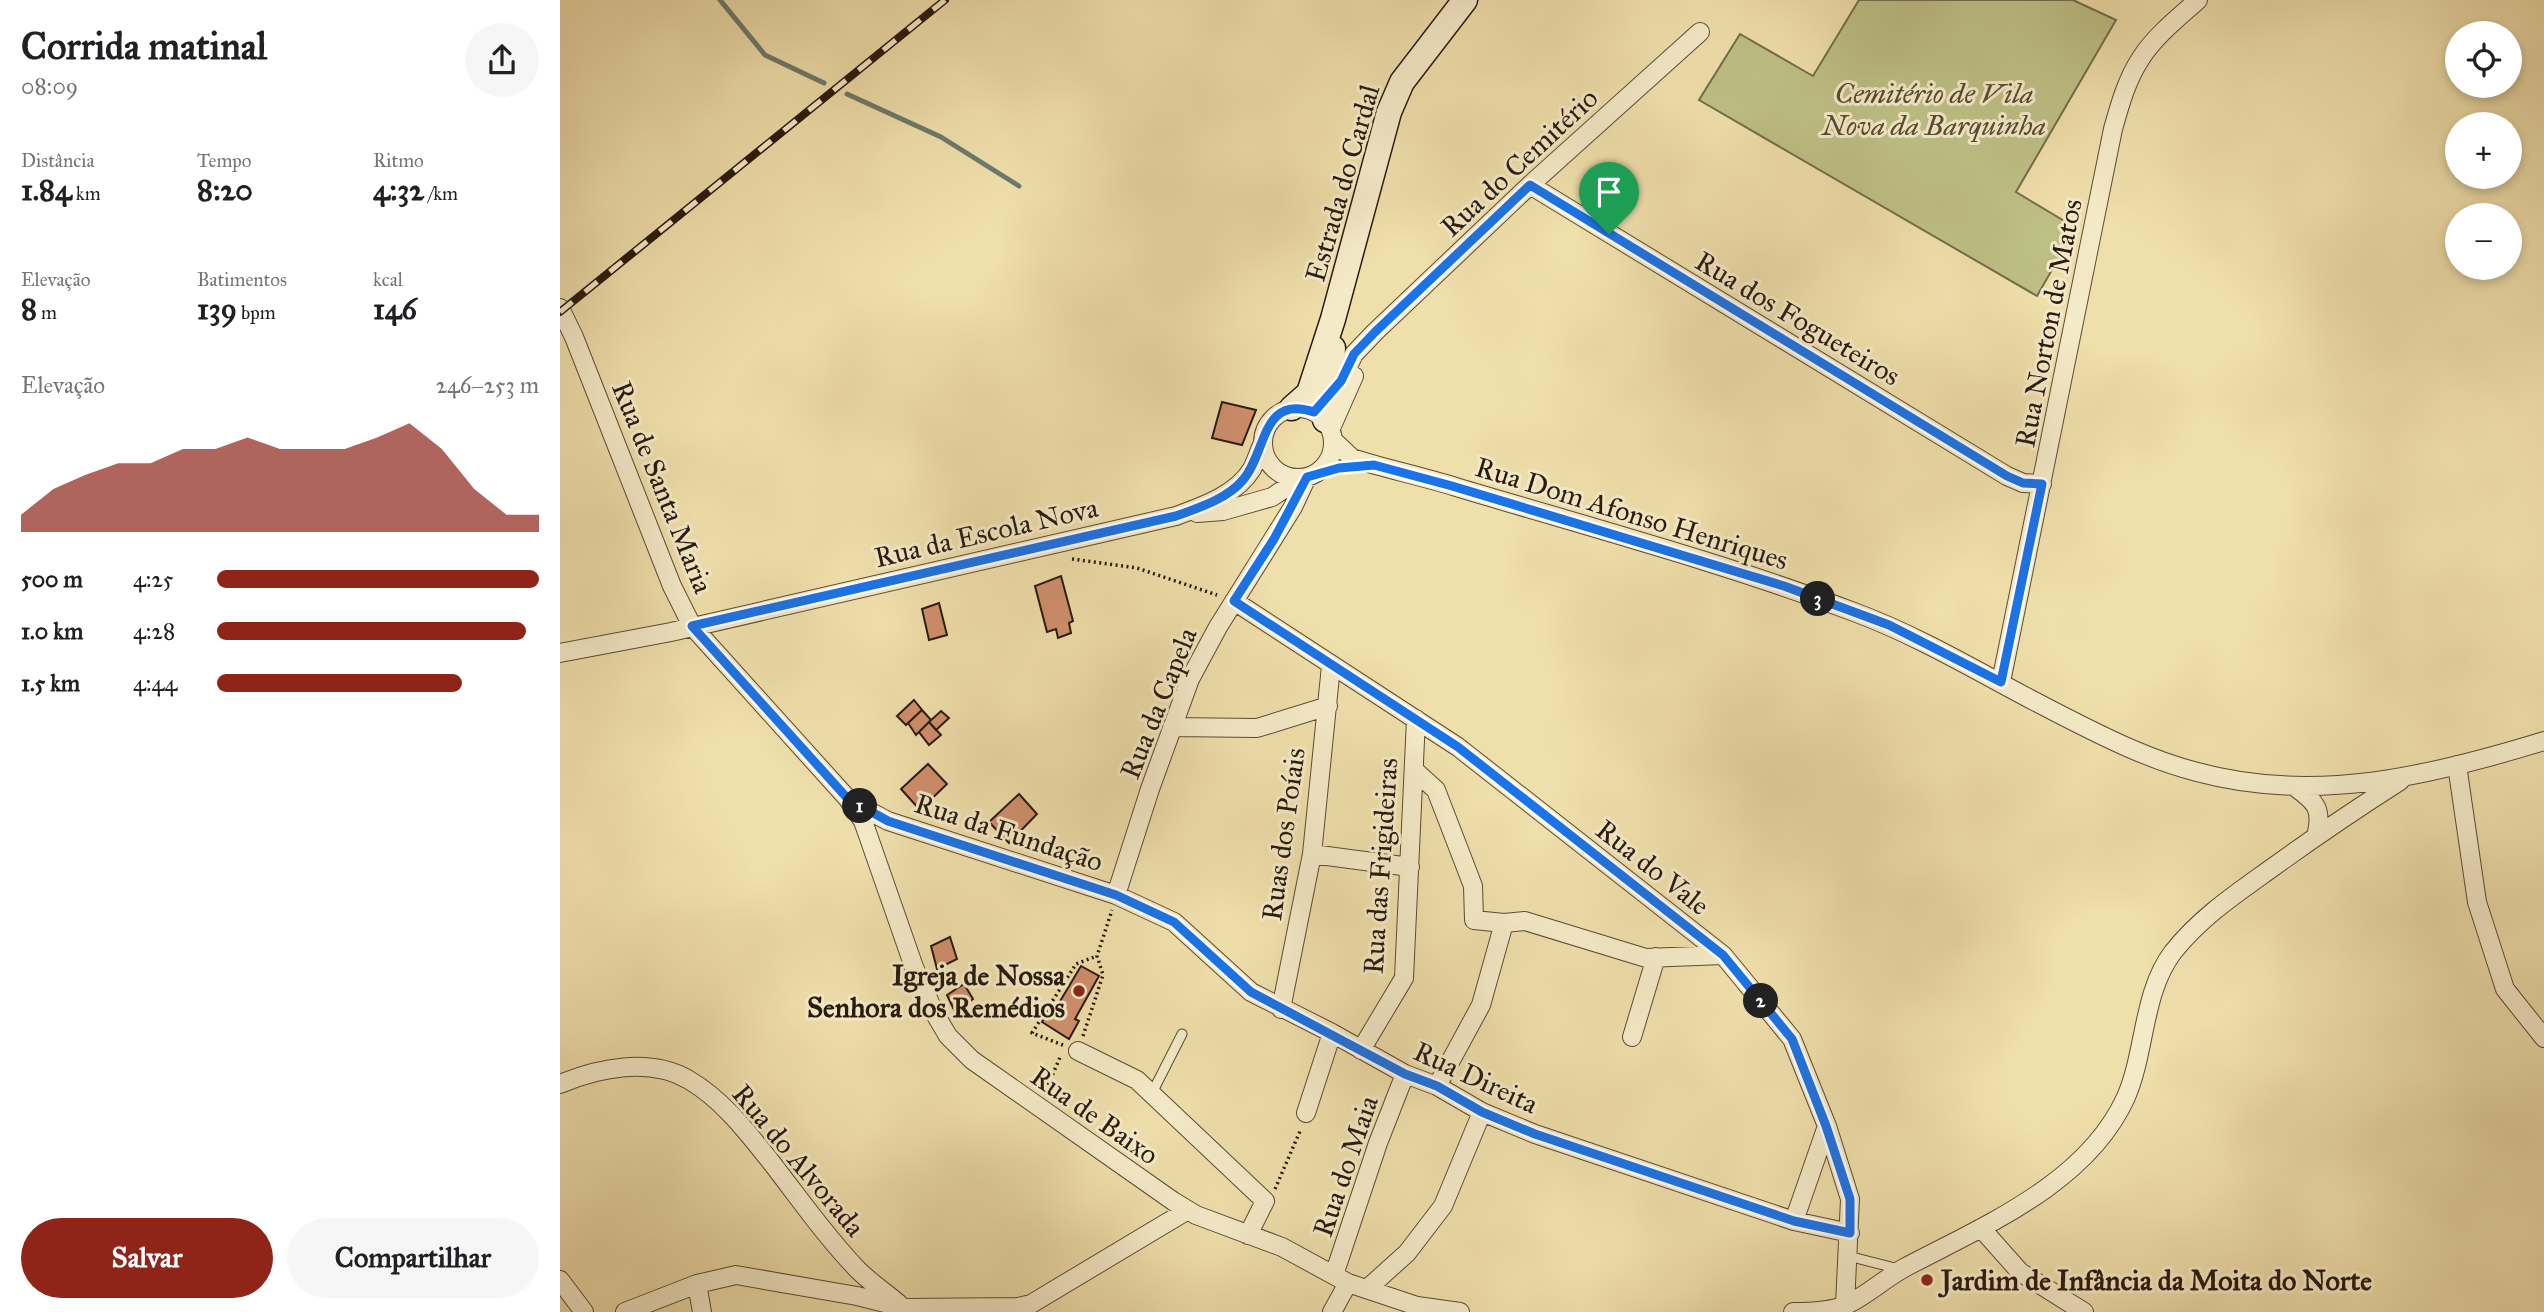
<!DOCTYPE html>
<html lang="pt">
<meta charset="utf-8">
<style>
:root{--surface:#fff;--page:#f6f6f6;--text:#202124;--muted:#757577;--accent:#8f2418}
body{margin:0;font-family:"IM FELL Great Primer",serif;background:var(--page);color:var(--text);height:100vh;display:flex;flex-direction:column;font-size:26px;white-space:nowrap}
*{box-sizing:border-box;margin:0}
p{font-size:23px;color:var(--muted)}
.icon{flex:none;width:38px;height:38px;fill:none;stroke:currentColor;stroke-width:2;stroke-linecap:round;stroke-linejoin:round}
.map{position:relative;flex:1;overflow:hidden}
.drawer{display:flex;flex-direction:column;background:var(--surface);width:560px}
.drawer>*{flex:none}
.controls{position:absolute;left:1885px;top:21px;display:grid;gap:14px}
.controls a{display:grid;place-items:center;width:77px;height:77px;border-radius:50%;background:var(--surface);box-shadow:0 4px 10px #0003;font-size:35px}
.pin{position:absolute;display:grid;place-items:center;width:60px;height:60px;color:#fff;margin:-72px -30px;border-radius:50% 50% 50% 0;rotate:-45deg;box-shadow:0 0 7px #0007}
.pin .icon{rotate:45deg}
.km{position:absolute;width:35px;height:35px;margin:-18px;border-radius:50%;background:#222;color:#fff;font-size:19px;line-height:35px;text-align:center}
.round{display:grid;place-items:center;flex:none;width:74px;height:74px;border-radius:37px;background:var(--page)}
.overview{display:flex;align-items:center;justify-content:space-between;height:119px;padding:0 21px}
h1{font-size:38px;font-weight:800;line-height:52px}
.stats{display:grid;grid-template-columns:repeat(3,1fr);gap:10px;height:119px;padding:7px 21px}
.stats div{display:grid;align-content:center}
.stats b{font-size:30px;font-weight:800}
.stats small{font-size:19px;font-weight:400}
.stats p{font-size:19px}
.chart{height:196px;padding:14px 21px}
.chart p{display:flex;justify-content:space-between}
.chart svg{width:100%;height:126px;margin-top:7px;fill:var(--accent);opacity:.7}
.action{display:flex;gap:14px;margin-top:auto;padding:14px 21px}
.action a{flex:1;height:80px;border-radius:42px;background:var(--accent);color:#fff;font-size:28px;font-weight:800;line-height:80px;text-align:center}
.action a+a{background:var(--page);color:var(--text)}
ul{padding:0 21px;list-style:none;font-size:23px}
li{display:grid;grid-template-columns:112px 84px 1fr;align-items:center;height:52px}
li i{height:18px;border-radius:9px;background:var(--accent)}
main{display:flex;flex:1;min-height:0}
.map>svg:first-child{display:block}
</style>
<main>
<section class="drawer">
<div class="overview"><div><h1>Corrida matinal</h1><p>08:09</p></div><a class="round"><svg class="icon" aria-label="share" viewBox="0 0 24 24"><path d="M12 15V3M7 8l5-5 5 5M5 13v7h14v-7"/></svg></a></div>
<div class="stats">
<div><p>Distância</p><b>1.84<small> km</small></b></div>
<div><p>Tempo</p><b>8:20</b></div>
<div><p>Ritmo</p><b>4:32<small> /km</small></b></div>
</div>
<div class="stats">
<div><p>Elevação</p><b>8<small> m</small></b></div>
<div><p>Batimentos</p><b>139<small> bpm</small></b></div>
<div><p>kcal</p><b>146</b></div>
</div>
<div class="chart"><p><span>Elevação</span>246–253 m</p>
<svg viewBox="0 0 160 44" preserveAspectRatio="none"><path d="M0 44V38L10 29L20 24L30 20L40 20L50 15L60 15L70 11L80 15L90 15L100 15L110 11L120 6L130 15L140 29L150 38L160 38V44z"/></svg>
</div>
<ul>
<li><b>500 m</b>4:25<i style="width:100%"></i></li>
<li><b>1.0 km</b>4:28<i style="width:96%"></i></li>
<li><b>1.5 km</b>4:44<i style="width:76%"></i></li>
</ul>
<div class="action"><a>Salvar</a><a>Compartilhar</a></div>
</section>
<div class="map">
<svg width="1984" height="1312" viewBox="0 0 1984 1312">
<rect width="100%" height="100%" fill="#efdfab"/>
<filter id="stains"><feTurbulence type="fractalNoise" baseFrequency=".00286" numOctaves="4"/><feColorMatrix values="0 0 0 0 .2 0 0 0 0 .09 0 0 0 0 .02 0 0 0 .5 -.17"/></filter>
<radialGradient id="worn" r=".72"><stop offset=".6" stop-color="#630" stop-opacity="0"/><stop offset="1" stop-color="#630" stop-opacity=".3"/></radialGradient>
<path fill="#bec086" stroke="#736d4a" stroke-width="2" d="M1299,0H1513L1556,20L1456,192L1516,228L1477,296L1139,100L1180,34L1253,76Z"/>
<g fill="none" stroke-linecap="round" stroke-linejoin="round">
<path stroke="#6c7b6d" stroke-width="5" d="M160,0L205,55L264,83
M287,94L381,137L459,186"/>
</g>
<path fill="#d08f6d" stroke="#281a0d" stroke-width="2" d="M662,402L696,410L682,445L652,438Z
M501,576L513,621L509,623L511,633L498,638L496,629L487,632L475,586Z
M379,603L387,635L369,640L362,609Z
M354,700L362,710L346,725L337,716Z
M362,710L371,720L356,735L348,723Z
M381,711L389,718L376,730L369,722Z
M369,722L381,735L369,745L359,732Z
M368,764L387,784L360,810L341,789Z
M459,794L477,814L449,843L429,822Z
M390,937L397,959L377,969L371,946Z
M521,966L539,976L515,1019L519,1021L509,1039L482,1022L491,1006L496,1008Z
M404,984L413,999L395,1012L387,995Z"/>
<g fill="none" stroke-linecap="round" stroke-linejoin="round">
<defs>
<path id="lane" d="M592,1093L622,1034
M1288,1256L1339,1269"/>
<path id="street" d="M970,185L1447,476L1463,483L1482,484
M0,308L14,337L112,586L132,626L288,799L303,821L354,967L375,1014L388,1036L412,1060L613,1201L636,1215L722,1247L788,1283L857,1306L900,1312
M771,394L781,381L794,354L815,332L970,185L1140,32
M703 443a35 35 0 1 1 70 0a35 35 0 1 1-70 0Z
M771,428L794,376
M774,441L792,458C826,469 861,476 896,487C1029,527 1164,563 1294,612C1367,639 1433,681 1503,716C1546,738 1590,760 1637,772C1755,804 1870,776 1984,741
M637,513L663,511L712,497L739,479
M674,601L898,747L1163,955L1232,1039L1267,1126L1290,1199L1285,1305
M0,653L111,632L616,516C643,506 676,495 692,469C696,461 699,451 703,443
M1441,682L1553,129C1560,104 1567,79 1581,58C1595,36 1618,18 1638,0
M612,727L697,728L768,706
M1897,765L1917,902L1945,989L1984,1038
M854,770L876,790L913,886L914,920L944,923
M1735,787C1756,802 1763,809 1756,836
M294,803L328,821L556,895L614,922L691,992L772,1033L845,1074L877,1086L922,1112L975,1134L1234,1221L1290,1233
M752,854L850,867
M556,895L590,789L630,679L658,627L733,507L747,477
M721,1009L752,854L771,666
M1072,1037L1096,957
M801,1050L844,978L856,719
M518,1051L577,1080L705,1201L688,1235
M0,1084C38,1068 90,1057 129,1080C163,1100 187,1132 211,1162C239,1198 266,1237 298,1270C310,1282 326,1293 339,1304
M877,1086L921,1005L944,923L965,921L1086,958L1163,955
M746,1113L772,1033
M1234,1221L1267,1126
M1421,1228L1460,1272L1524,1312
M774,1275L818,1143L845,1074
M0,1280L24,1312
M137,1284L142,1312
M807,1289L847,1253L883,1206L922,1112
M65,1312L137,1284L176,1275L297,1296L345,1308L458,1307L471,1304L628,1210
M772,1312L788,1283
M1233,1312C1249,1312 1271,1311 1286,1305C1306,1296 1324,1279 1344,1268C1423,1226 1527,1184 1566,1097C1586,1051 1582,993 1613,952C1640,918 1674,895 1709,870C1752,839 1796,809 1840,781"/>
<path id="secondary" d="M732,408L749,393L773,319L829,112L842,82L905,0
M765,420L770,388L773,348"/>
</defs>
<use href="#lane" stroke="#5a4b34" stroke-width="11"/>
<use href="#street" stroke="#5a4b34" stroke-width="20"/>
<use href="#secondary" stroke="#281a0d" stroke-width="27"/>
<path stroke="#281a0d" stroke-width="3.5" stroke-dasharray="2 3.5" stroke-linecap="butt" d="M512,559L577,568L657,595
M523,1036L543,975L537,956L552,910
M503,1045L472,1033L516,964L537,956
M486,1090L501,1055
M715,1189L741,1129"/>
<use href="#lane" stroke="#f5eac8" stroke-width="9"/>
<use href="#street" stroke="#f5eac8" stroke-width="18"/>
<use href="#secondary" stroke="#f5eac8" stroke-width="24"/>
<defs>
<path id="rail" d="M0,312L385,0"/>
</defs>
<use href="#rail" stroke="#281a0d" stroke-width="8"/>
<use href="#rail" stroke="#f5eac8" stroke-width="5" stroke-dasharray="16" stroke-linecap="butt"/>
</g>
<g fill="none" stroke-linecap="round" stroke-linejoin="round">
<defs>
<path id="route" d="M970,185L1447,476L1463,483L1482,484L1441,682L1329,625L1224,586L892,486L814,465L779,468L747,477L714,539L674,601L898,747L1163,955L1232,1039L1266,1126L1290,1199V1233L1234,1221L975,1134L922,1112L877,1086L845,1074L691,992L614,922L556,895L328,821L288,799L132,626L616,516C638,508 667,499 683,480C707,452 701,394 754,412L781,381L794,354L815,332Z"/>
</defs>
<use href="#route" stroke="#fff" stroke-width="14"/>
<use href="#route" stroke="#1a73e8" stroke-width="9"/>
</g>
<g fill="#8f2418" stroke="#f5eac8" stroke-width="2.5">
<circle cx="519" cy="991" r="7"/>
<circle cx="1367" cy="1280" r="7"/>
</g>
<g text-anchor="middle" stroke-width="6" stroke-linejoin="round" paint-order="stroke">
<g font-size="28" font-style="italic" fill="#554c31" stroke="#f5eac8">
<text x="1374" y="103">Cemitério de Vila<tspan x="1374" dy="32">Nova da Barquinha</tspan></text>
</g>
<g font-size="28" fill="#281a0d" stroke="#f5eac8">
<text transform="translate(959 162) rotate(-43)" y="10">Rua do Cemitério</text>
<text transform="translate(782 183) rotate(-74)" y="10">Estrada do Cardal</text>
<text transform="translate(1238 318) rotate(31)" y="10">Rua dos Fogueteiros</text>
<text transform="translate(1488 323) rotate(-79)" y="10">Rua Norton de Matos</text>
<text transform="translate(103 487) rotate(68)" y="10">Rua de Santa Maria</text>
<text transform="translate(1072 513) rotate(17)" y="10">Rua Dom Afonso Henriques</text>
<text transform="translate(426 532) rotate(-13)" y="10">Rua da Escola Nova</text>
<text transform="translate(598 703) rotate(-68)" y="10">Rua da Capela</text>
<text transform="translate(449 832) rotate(18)" y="10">Rua da Fundação</text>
<text transform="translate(723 834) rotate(-82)" y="10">Ruas dos Poíais</text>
<text transform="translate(820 866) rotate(-86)" y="10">Rua das Frigideiras</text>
<text transform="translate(1093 867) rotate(38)" y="10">Rua do Vale</text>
<text transform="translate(916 1077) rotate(25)" y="10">Rua Direita</text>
<text transform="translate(535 1115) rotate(35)" y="10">Rua de Baixo</text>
<text transform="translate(239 1160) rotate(50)" y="10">Rua do Alvorada</text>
<text transform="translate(785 1166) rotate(-71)" y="10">Rua do Maia</text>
</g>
<g font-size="28" font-weight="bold" fill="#281a0d" stroke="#f5eac8" text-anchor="end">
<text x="505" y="985">Igreja de Nossa<tspan x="505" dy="32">Senhora dos Remédios</tspan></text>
<text x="1381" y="1290" text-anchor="start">Jardim de Infância da Moita do Norte</text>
</g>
</g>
<rect width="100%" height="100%" filter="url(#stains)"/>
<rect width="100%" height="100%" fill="url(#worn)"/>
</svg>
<div class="controls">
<a><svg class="icon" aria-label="locate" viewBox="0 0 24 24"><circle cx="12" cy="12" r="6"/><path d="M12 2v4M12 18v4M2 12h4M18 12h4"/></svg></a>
<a>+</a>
<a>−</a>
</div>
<div class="pin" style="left:1049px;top:234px;background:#1e9e55"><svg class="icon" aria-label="arrive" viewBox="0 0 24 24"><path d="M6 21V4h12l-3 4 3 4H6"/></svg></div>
<b class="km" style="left:300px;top:806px">1</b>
<b class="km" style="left:1201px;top:1001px">2</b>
<b class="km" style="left:1258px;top:599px">3</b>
</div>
</main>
